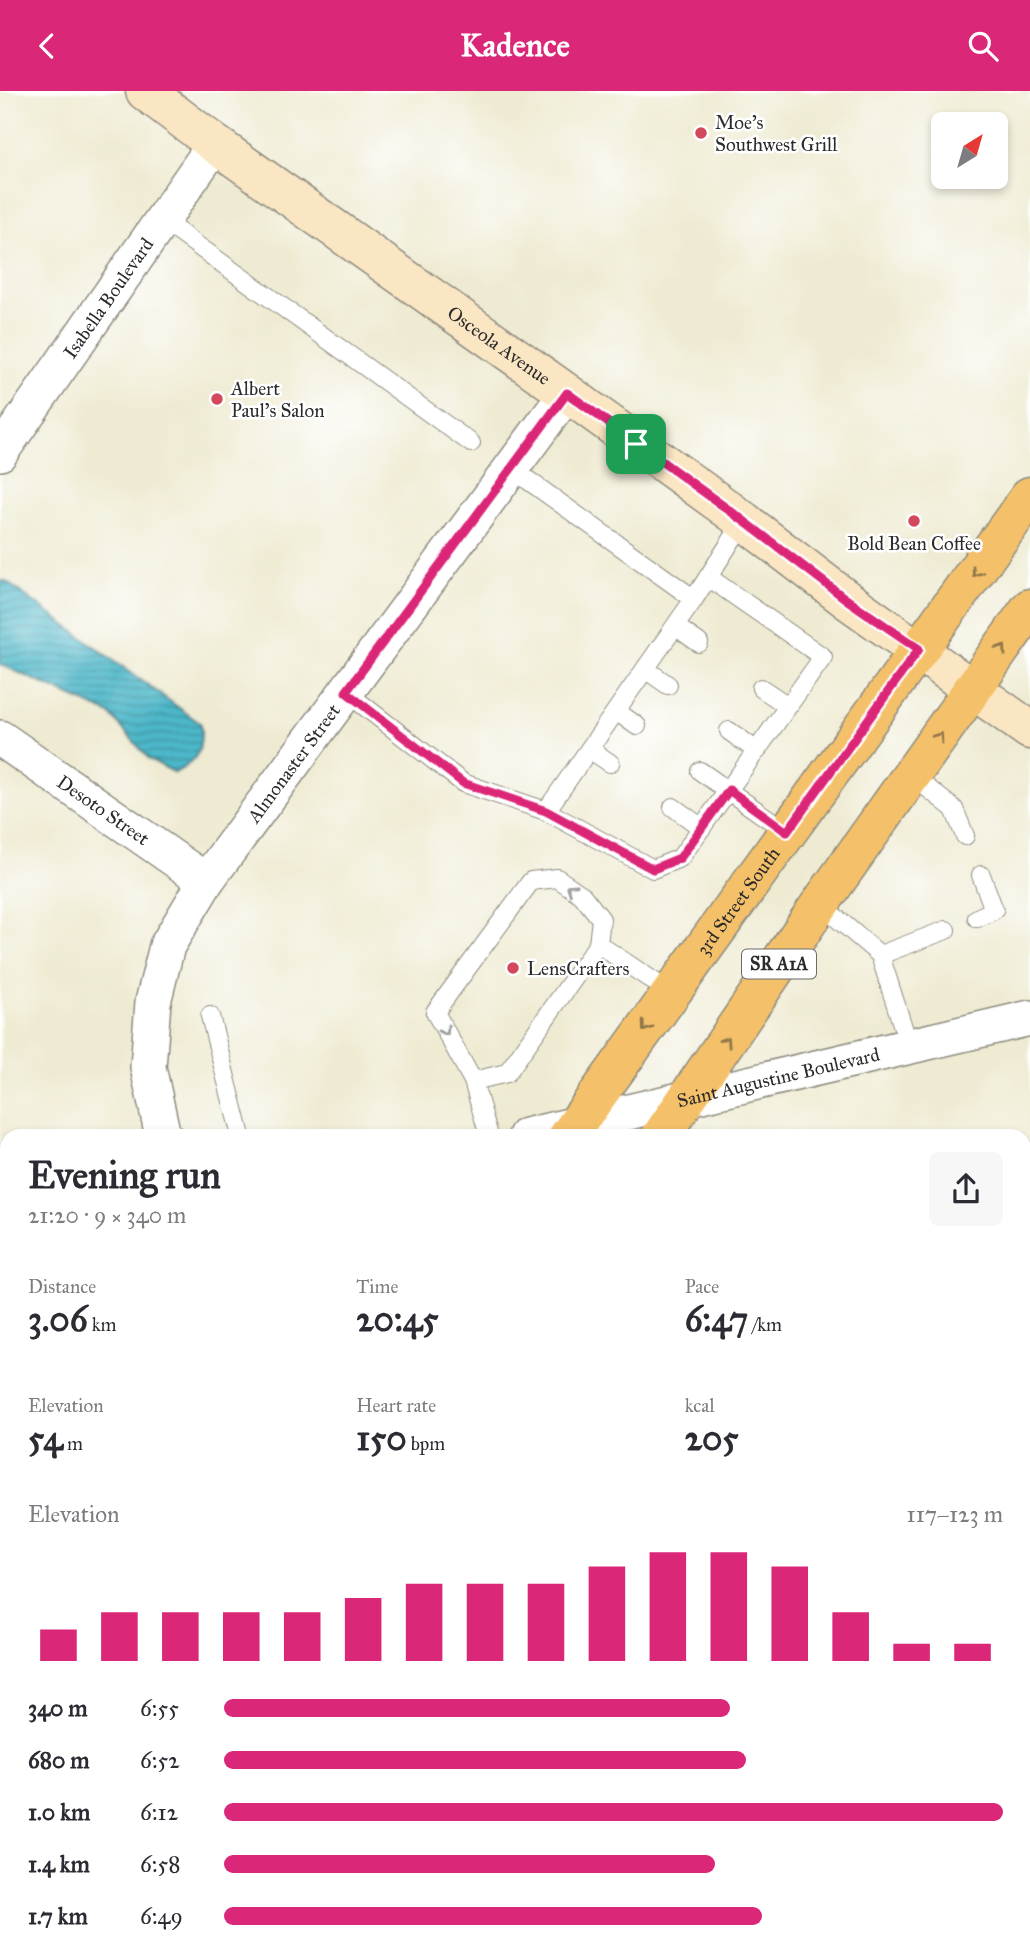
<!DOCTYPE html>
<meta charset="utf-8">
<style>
:root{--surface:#fff;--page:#f7f7f7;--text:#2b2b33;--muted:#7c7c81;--accent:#db2777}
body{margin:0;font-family:"IM FELL Great Primer",serif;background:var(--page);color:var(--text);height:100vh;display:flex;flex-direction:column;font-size:26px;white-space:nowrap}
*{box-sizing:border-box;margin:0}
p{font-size:23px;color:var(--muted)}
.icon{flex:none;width:38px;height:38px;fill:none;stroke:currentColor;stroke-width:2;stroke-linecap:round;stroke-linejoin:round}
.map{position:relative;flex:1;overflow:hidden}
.drawer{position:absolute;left:0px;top:1038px;width:1031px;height:831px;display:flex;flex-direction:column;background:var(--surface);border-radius:21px 21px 0 0;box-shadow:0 4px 10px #0003}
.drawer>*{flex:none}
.needle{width:46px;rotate:37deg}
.buttons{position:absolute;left:931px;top:21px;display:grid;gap:14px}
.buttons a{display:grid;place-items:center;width:77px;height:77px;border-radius:10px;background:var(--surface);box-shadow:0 4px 10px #0003;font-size:35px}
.pin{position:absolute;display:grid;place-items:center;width:60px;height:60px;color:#fff;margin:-30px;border-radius:14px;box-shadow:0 4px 10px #0006}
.round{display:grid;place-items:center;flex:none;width:74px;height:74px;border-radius:10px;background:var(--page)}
.head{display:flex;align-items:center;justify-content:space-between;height:119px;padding:0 28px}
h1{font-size:38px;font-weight:800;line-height:52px}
.metrics{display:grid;grid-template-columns:repeat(3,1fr);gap:10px;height:119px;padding:7px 28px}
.metrics div{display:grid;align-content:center}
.metrics b{font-size:35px;font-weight:800}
.metrics small{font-size:19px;font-weight:400}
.metrics p{font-size:19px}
.chart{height:196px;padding:14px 28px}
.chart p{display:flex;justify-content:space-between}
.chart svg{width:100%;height:126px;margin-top:7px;stroke:var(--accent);stroke-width:6}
ul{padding:0 28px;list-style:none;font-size:23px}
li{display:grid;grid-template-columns:112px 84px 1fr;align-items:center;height:52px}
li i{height:18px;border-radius:9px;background:var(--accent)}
header{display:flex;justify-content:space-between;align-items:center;height:91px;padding:0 28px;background:var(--accent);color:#fff;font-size:32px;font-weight:800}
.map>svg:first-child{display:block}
</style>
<header><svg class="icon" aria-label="back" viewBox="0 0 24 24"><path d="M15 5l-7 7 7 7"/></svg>Kadence<svg class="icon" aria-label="search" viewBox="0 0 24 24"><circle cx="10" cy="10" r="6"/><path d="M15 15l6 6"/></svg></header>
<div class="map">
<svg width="1030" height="1868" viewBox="0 0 1030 1868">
<defs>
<pattern id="water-rules" width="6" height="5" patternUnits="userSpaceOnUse" patternTransform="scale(1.75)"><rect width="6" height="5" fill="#4cb7c9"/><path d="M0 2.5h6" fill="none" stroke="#3f95a3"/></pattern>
</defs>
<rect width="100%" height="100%" fill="#fff"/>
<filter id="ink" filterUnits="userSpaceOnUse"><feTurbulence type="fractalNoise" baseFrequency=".0143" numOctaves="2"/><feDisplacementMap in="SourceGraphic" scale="14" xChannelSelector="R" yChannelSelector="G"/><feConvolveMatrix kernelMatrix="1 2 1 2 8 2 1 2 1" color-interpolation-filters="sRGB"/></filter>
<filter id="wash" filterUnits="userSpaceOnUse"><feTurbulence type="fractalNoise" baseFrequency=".00686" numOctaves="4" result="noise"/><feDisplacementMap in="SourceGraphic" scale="28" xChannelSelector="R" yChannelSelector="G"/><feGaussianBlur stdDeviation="1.57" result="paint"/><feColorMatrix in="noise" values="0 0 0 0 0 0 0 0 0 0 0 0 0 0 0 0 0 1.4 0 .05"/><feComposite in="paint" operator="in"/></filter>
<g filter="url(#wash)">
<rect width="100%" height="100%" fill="#efebd3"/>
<path fill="url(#water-rules)" stroke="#3c717a" stroke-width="2" d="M0,490H5L201,633C202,661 199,668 175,682L149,668L110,623L0,573Z"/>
</g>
<g filter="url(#ink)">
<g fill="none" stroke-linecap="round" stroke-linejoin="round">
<defs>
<path id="lane" d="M162,129L471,352
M511,377L694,508
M675,535L699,552
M645,578L668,594
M761,597L788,615
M346,601L463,692L546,720L653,778L680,767L823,566L708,486
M616,620L637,635
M729,640L757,660
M589,658L610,672
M700,680L787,741
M911,684L954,718L965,745
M673,716L702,737
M546,720L694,508L744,430
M820,813L880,864L909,955
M977,827L994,819L981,784
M880,864L946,839
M210,925L241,1045
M473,990L435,921L531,790L557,787L582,804L601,828L598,853
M489,1045L473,990L507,982L598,853L671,902
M0,1685L7,1671"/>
<g id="street">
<path id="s1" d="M0,362L215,53"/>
<path id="s2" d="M0,647L206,790"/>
<path id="s3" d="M163,1045L148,976L153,911L167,855L206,790L567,302"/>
<path id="s4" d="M526,1045L1030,927"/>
<path d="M0,1175L7,1173"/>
<path d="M1024,1355L1030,1353"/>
<path d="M586,1862L594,1868"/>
</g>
<g id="secondary">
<path id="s5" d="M145,0L215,53L567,302L744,430L846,508L1030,639"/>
</g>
<g id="primary">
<path id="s6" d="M568,1045L1030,405"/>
<path d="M661,1045L820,813L1030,517"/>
<path d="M92,1868L94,1862"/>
<path d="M161,1868L164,1862"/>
</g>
</defs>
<use href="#lane" stroke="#8d8b7f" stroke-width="20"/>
<use href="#street" stroke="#8d8b7f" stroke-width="38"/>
<use href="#secondary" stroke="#8d8b7f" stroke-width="41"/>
<use href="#primary" stroke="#8d8b7f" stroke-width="41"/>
<use href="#lane" stroke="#fff" stroke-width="18"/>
<use href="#street" stroke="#fff" stroke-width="35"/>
<use href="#secondary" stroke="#fbe6c3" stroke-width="38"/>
<use href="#primary" stroke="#f4c16a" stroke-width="38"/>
</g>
<defs><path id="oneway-chevron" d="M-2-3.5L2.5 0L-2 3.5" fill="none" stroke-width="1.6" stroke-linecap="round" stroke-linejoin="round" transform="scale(1.75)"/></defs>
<g stroke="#90764a">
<use href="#oneway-chevron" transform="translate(976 481) rotate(125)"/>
<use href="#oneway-chevron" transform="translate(1002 558) rotate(-55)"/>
<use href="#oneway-chevron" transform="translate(939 646) rotate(-54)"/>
<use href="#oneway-chevron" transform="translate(646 936) rotate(126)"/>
<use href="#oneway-chevron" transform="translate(726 950) rotate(-56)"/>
</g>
<g stroke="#a0a0a0">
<use href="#oneway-chevron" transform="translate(571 797) rotate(-146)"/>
<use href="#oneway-chevron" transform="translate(445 940) rotate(61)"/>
</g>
</g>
<g fill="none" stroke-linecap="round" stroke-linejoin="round" filter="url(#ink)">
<defs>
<path id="route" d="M567,302L744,430L846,508L919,558L787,741L729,699L680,767L653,778L546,720L463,692L346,601Z"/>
</defs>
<use href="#route" stroke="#fff" stroke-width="14"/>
<use href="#route" stroke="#db2777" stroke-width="9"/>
</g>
<g fill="#d1495b" stroke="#fff" stroke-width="2.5">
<circle cx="701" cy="42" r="7"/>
<circle cx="217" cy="308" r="7"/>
<circle cx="914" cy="430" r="7"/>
<circle cx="513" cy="877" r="7"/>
</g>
<g text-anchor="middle" stroke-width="5" stroke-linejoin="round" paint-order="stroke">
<rect fill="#fff" stroke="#6b6b6b" stroke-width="2" x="742" y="858.5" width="74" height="29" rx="5"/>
<g font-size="18" font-weight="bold" fill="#2b2b2b">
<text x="779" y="879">SR A1A</text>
</g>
<g font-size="19" fill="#2b2b2b" stroke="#fff" text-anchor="start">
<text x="715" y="38">Moe's<tspan x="715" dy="22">Southwest Grill</tspan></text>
<text x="231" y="304">Albert<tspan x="231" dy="22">Paul's Salon</tspan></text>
<text x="914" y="459" text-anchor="middle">Bold Bean Coffee</text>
<text x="527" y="884">LensCrafters</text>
</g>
<g font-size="19" fill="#2b2b2b" stroke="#fff">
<text dy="7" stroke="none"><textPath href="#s1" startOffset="189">Isabella Boulevard</textPath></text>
<text dy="7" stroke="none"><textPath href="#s5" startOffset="436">Osceola Avenue</textPath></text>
<text dy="7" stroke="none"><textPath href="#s3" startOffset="416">Almonaster Street</textPath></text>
<text dy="7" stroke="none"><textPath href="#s2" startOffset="126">Desoto Street</textPath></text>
<text dy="7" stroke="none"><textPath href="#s6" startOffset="290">3rd Street South</textPath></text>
<text dy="7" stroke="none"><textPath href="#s4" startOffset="259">Saint Augustine Boulevard</textPath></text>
</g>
</g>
</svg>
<div class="buttons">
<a><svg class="needle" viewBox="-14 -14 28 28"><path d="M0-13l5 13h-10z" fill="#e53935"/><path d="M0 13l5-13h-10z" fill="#7c7c81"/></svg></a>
</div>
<div class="pin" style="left:636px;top:353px;background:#1e9e55"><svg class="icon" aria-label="arrive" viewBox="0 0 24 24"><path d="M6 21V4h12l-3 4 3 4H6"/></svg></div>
<section class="drawer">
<div class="head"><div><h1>Evening run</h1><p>21:20 · 9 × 340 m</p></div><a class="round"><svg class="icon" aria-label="share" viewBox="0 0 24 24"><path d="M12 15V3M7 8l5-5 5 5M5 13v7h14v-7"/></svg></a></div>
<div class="metrics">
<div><p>Distance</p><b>3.06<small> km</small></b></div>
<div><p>Time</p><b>20:45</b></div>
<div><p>Pace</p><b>6:47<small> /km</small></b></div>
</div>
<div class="metrics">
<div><p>Elevation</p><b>54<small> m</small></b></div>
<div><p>Heart rate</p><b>150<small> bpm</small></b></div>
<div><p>kcal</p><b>205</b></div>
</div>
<div class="chart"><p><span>Elevation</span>117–123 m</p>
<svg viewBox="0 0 160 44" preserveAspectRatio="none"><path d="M5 44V33M15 44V27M25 44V27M35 44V27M45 44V27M55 44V22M65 44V17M75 44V17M85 44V17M95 44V11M105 44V6M115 44V6M125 44V11M135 44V27M145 44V38M155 44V38"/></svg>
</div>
<ul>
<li><b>340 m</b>6:55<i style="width:65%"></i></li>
<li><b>680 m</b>6:52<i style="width:67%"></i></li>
<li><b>1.0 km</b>6:12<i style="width:100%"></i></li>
<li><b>1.4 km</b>6:58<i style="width:63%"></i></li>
<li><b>1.7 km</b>6:49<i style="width:69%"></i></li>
</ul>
</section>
</div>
